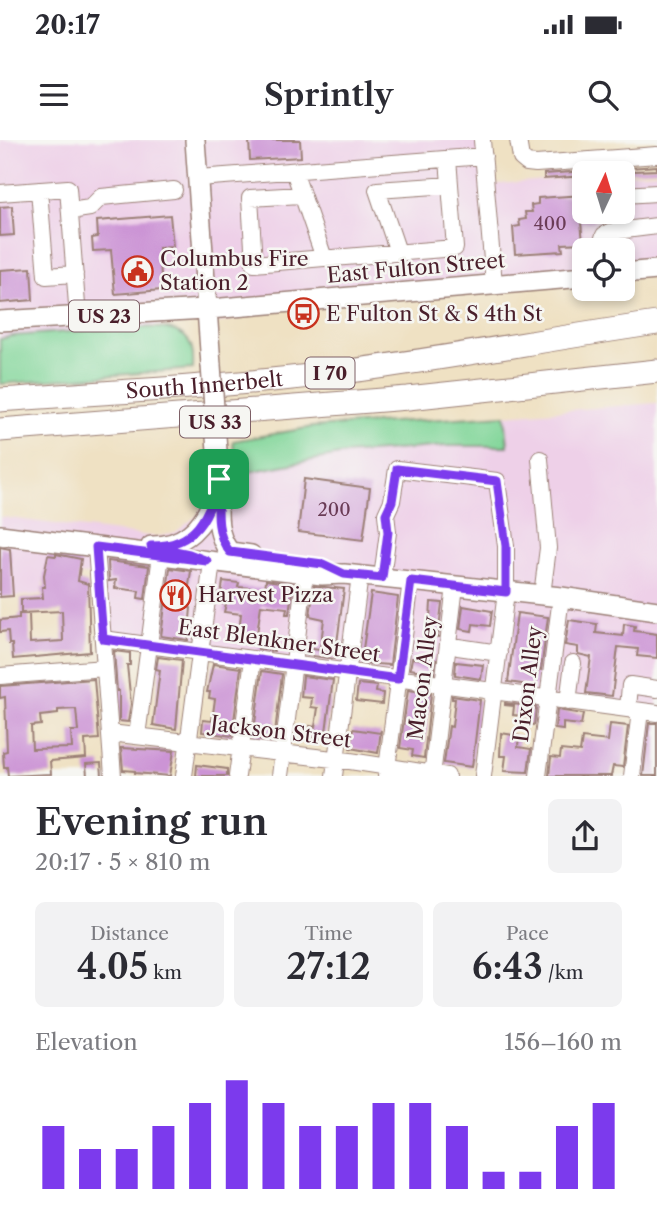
<!DOCTYPE html>
<meta charset="utf-8">
<style>
:root{--surface:#fff;--page:#f2f2f3;--text:#2b2b33;--muted:#7c7c81;--accent:#7c3aed}
body{margin:0;font-family:"Libre Caslon Text",serif;background:var(--page);color:var(--text);height:100vh;display:flex;flex-direction:column;font-size:26px;white-space:nowrap}
*{box-sizing:border-box;margin:0}
p{font-size:23px;color:var(--muted)}
.icon{flex:none;width:38px;height:38px;fill:none;stroke:currentColor;stroke-width:2;stroke-linecap:round;stroke-linejoin:round}
.map{position:relative;height:636px;overflow:hidden}
.drawer{display:flex;flex-direction:column;background:var(--surface);flex:1}
.drawer>*{flex:none}
.needle{width:46px;rotate:4deg}
.tools{position:absolute;left:572px;top:21px;display:grid;gap:14px}
.tools a{display:grid;place-items:center;width:63px;height:63px;border-radius:10px;background:var(--surface);box-shadow:0 4px 10px #0003;font-size:35px}
.pin{position:absolute;display:grid;place-items:center;width:60px;height:60px;color:#fff;margin:-30px;border-radius:14px;box-shadow:0 4px 10px #0006}
.round{display:grid;place-items:center;flex:none;width:74px;height:74px;border-radius:10px;background:var(--page)}
.headline{display:flex;align-items:center;justify-content:space-between;height:119px;padding:0 35px}
h1{font-size:38px;font-weight:600;line-height:52px}
.stats{display:grid;grid-template-columns:repeat(3,1fr);gap:10px;height:119px;padding:7px 35px}
.stats div{display:grid;align-content:center;border-radius:10px;background:var(--page);text-align:center}
.stats b{font-size:35px;font-weight:600}
.stats small{font-size:19px;font-weight:400}
.stats p{font-size:19px}
.chart{height:196px;padding:14px 35px}
.chart p{display:flex;justify-content:space-between}
.chart svg{width:100%;height:126px;margin-top:7px;stroke:var(--accent);stroke-width:6}
.status{display:flex;justify-content:space-between;align-items:center;height:49px;padding:0 35px;background:var(--surface);direction:ltr}
.status svg{height:19px;fill:currentColor}
header{display:flex;justify-content:space-between;align-items:center;height:91px;padding:0 35px;background:var(--surface);font-size:32px;font-weight:600}
.map>svg:first-child{display:block}
</style>
<div class="status"><b>20:17</b><svg viewBox="0 0 49 12"><path d="M0 12V9h3v3zM5 12V6h3v6zM10 12V3h3v9zM15 12V0h3v12zM26 1h20v11H26zM47 4h2v5h-2z"/></svg></div>
<header><svg class="icon" aria-label="menu" viewBox="0 0 24 24"><path d="M4 6h16M4 12h16M4 18h16"/></svg>Sprintly<svg class="icon" aria-label="search" viewBox="0 0 24 24"><circle cx="10" cy="10" r="6"/><path d="M15 15l6 6"/></svg></header>
<div class="map">
<svg width="657" height="636" viewBox="0 0 657 636">
<rect width="100%" height="100%" fill="#f6f6f2"/>
<filter id="ink" filterUnits="userSpaceOnUse"><feTurbulence type="fractalNoise" baseFrequency=".0143" numOctaves="2"/><feDisplacementMap in="SourceGraphic" scale="14" xChannelSelector="R" yChannelSelector="G"/><feConvolveMatrix kernelMatrix="1 2 1 2 8 2 1 2 1" color-interpolation-filters="sRGB"/></filter>
<filter id="wash" filterUnits="userSpaceOnUse"><feTurbulence type="fractalNoise" baseFrequency=".00686" numOctaves="4" result="noise"/><feDisplacementMap in="SourceGraphic" scale="28" xChannelSelector="R" yChannelSelector="G"/><feGaussianBlur stdDeviation="1.57" result="paint"/><feColorMatrix in="noise" values="0 0 0 0 0 0 0 0 0 0 0 0 0 0 0 0 0 1.4 0 .05"/><feComposite in="paint" operator="in"/></filter>
<g filter="url(#wash)">
<rect width="100%" height="100%" fill="#efe1c3"/>
<path fill="#eed0e8" d="M0,0H483L487,45L584,37V72H623V34L657,32V131L623,134V110H584V137L322,159L223,182L131,187L12,196L0,199Z
M657,263V571L100,499L95,435L45,434L41,454L0,458V377L157,397L176,392L198,375L207,354L237,334L344,314L446,306H507L505,275Z"/>
<path fill="#80d598" stroke="#657a62" stroke-width="2" d="M131,187C150,188 183,184 191,206C194,213 193,222 193,229L0,244V199L12,196Z
M505,275L508,306H446L345,314L237,334L233,301L313,287Z"/>
<g id="blocks">
<path fill="#cc94d5" fill-rule="evenodd" d="M249,0H300L301,17L250,20Z
M657,26V30L584,33V36L544,39V34Z
M584,55V72H594V82H581L583,103L562,104L563,111L515,114L513,87L520,86L519,80L526,79L525,72H532L531,65L538,64V58Z
M12,66L14,95L0,96V67Z
M170,75L173,107L159,108L162,150L115,154L111,110L93,111L92,98L98,97L97,81Z
M31,128L33,160L0,163V130Z
M304,339L370,348L363,400L298,392Z
M0,407L10,409L13,456L0,457Z
M56,414L81,419L78,441L88,444L90,512L13,519L12,504H9L8,491L0,492V480L19,478V474H29L30,503L63,501L62,471L21,473V459L43,458L42,447H45L44,435L48,415L56,416Z
M108,421L149,426L145,459L138,458L139,451L115,448L116,440L109,441Z
M170,428L191,431L186,467L191,468L188,500L161,496Z
M266,440L293,444L289,474H286L287,468L261,465L257,494L239,492L241,474L224,472L226,464L220,463L223,441L239,443L238,447L265,449Z
M314,446L344,449L335,519L305,515L306,508L319,510L321,503L324,479L310,476Z
M371,453L398,457L390,525L361,523Z
M431,462L442,463L438,497L429,496Z
M463,466L492,471L490,486L473,484L472,491L460,489Z
M517,473L548,477L541,530L538,529L536,546L508,542Z
M569,480L597,484L596,493L623,496L624,484L635,486L634,491L657,494V518L637,516L638,509L618,507L612,556L586,553L591,517L578,514V507L565,505Z
M260,497L276,499L274,511L258,509Z
M114,511L130,513V525H127L131,564L128,582L119,581V551H117Z
M158,517L182,520L176,589L153,585L160,530L156,529Z
M412,518L436,520L434,533L410,529Z
M456,522L483,525L481,539L455,535Z
M213,524L241,528L232,596L202,592L203,580L212,581L215,559L209,558L210,552H207Z
M262,531L282,534L274,601L253,598Z
M303,536L333,540L325,599L308,597L310,586L315,587L318,568L311,567L312,558L301,557Z
M94,539L99,599L85,600L86,618L50,621L51,634L8,636L7,627H4L3,612L7,611L5,557L0,558V546ZM76,569L78,591H71L72,608L32,609L31,586L41,585L40,576L58,574V570Z
M358,544L377,546L376,552L383,553L382,564L356,561Z
M408,550L431,553L424,618L412,616L413,610L400,608Z
M452,556L480,560L472,627L444,623L449,586L452,587L455,559H452Z
M505,563L536,567L534,585L522,584L523,576L513,575L514,566L505,565Z
M557,570L583,574L581,585L563,583V590L555,589Z
M649,583H657V636H643Z
M610,584L628,586L623,627L613,626L611,636H549L551,617L560,618L561,610L580,612L582,598L608,601Z
M353,589L380,593L381,590L378,613L350,608Z
M501,593L519,596L518,607L531,609L528,632L504,631L506,616H500Z
M121,608L174,611L170,636L135,633V631L123,630Z
M101,623L102,636H87L86,624Z
M197,625L227,629V636H196Z"/>
</g>
</g>
<g filter="url(#ink)">
<use href="#blocks" fill-opacity="0" stroke="#9c8077" stroke-width="2"/>
<g fill="none" stroke-linecap="round" stroke-linejoin="round">
<defs>
<path id="minor" d="M482,0L494,144
M518,0L521,18L527,23L536,24L657,15
M294,31L324,118H333L455,108L448,19
M198,38L484,16
M39,50L46,136L75,134
M0,53L68,48L78,178
M301,55L250,58L254,124L324,118
M623,55L657,53
M70,71L90,68L101,57L174,50
M619,72L620,89
M599,110L604,95L609,92L657,86
M398,112L377,50L450,45
M540,319L548,408L542,455
M96,407L113,636
M382,438L388,392L386,374L392,361L397,329L497,341L506,406V452L483,636
M103,499L657,573
M458,507L499,513
M0,536L105,528
M568,562L573,523
M628,569L630,545L657,549
M110,593L350,621L447,636
M137,596L161,415
M184,636L212,422
M237,636L253,519
M280,636L305,433
M334,636L360,435
M386,636L411,441
M432,636L455,446
M538,636L561,457
M632,636L640,571"/>
<path id="major" d="M195,0L211,225
M623,133L657,130
M0,181L222,168L584,137
M219,339C219,362 213,393 230,412L251,415
M0,395L322,435L344,434L561,457L657,471
M151,406C185,407 205,385 215,354"/>
<g id="highway">
<path id="s1" d="M0,260C109,252 219,247 327,234C438,220 547,199 657,183"/>
<path d="M0,290L408,258L657,231"/>
</g>
</defs>
<use href="#minor" stroke="#9c8077" stroke-width="18"/>
<use href="#major" stroke="#9c8077" stroke-width="22"/>
<use href="#highway" stroke="#9c8077" stroke-width="25"/>
<use href="#minor" stroke="#fff" stroke-width="16"/>
<use href="#major" stroke="#fff" stroke-width="19"/>
<use href="#highway" stroke="#fff" stroke-width="23"/>
<defs>
<path id="major-bridge" d="M211,225L219,339"/>
</defs>
<use href="#major-bridge" stroke="#9c8077" stroke-width="22" stroke-linecap="butt"/>
<use href="#major-bridge" stroke="#fff" stroke-width="19"/>
</g>
</g>
<g fill="none" stroke-linecap="round" stroke-linejoin="round" filter="url(#ink)">
<defs>
<path id="route" d="M397,329L497,341L506,406V452L411,441L398,539L103,499L96,407L207,421L189,414L151,406C196,407 209,376 219,339C219,362 213,393 230,412L323,424L344,434L382,438L388,392L386,374L392,361Z"/>
</defs>
<use href="#route" stroke="#fff" stroke-width="14"/>
<use href="#route" stroke="#7c3aed" stroke-width="9"/>
</g>
<defs>
<symbol id="civic-ring" viewBox="-11 -11 22 22"><circle r="9.5" fill="#f6f6f2" stroke="#c8321e" stroke-width="1.5"/><path d="M-.6-6.5H3V-4.5H.6V-3L4-1V1h2V6H-6V1h2V-1L-.6-3ZM-1.2 2.5V6h2.4V2.5Z" fill="#c8321e"/></symbol>
<symbol id="bus-ring" viewBox="-11 -11 22 22"><circle r="9.5" fill="#f6f6f2" stroke="#c8321e" stroke-width="1.5"/><path d="M-5-6H5V4H4V6H2V4H-2V6H-4V4H-5ZM-3.5-4V0h7V-4ZM-3.5 1.2v1.5H-2V1.2ZM2 1.2v1.5H3.5V1.2Z" fill="#c8321e"/></symbol>
<symbol id="restaurant-ring" viewBox="-11 -11 22 22"><circle r="9.5" fill="#f6f6f2" stroke="#c8321e" stroke-width="1.5"/><path d="M-5-6h1v4h1v-4h1v4h1v-4h1v5L-1.5 .5V6h-2V.5L-5-1ZM5-6V6H3V1.5H1.5Q1.5-4 5-6Z" fill="#c8321e"/></symbol>
</defs>
<g fill-rule="evenodd">
<use href="#civic-ring" x="120" y="114" width="35" height="35"/>
<use href="#bus-ring" x="286" y="156" width="35" height="35"/>
<use href="#restaurant-ring" x="158" y="438" width="35" height="35"/>
</g>
<g text-anchor="middle" stroke-width="5" stroke-linejoin="round" paint-order="stroke">
<g font-size="18" fill="#6a3c56">
<text x="550" y="90">400</text>
<text x="334" y="376">200</text>
</g>
<g fill="#f6f6f2" stroke="#7e6067" stroke-width="2">
<rect x="69" y="160.5" width="70" height="31" rx="5"/>
<rect x="305.5" y="217.5" width="49" height="31" rx="5"/>
<rect x="180" y="266.5" width="70" height="31" rx="5"/>
</g>
<g font-size="19" font-weight="bold" fill="#4a1f2b">
<text x="104" y="183">US 23</text>
<text x="330" y="240">I 70</text>
<text x="215" y="289">US 33</text>
</g>
<g font-size="21" fill="#4a1f2b" stroke="#f6f6f2" text-anchor="start">
<text x="160" y="126">Columbus Fire<tspan x="160" dy="24">Station 2</tspan></text>
<text x="326" y="181">E Fulton St &amp; S 4th St</text>
<text x="198" y="462">Harvest Pizza</text>
</g>
<g font-size="21" fill="#4a1f2b" stroke="#f6f6f2">
<text transform="translate(416 128) rotate(-5)" y="7">East Fulton Street</text>
<text dy="7" stroke="none"><textPath href="#s1" startOffset="205">South Innerbelt</textPath></text>
<text transform="translate(279 501) rotate(8)" y="7">East Blenkner Street</text>
<text transform="translate(423 538) rotate(-83)" y="7">Macon Alley</text>
<text transform="translate(528 544) rotate(-83)" y="7">Dixon Alley</text>
<text transform="translate(281 592) rotate(7)" y="7">Jackson Street</text>
</g>
</g>
</svg>
<div class="tools">
<a><svg class="needle" viewBox="-14 -14 28 28"><path d="M0-13l5 13h-10z" fill="#e53935"/><path d="M0 13l5-13h-10z" fill="#7c7c81"/></svg></a>
<a><svg class="icon" aria-label="locate" viewBox="0 0 24 24"><circle cx="12" cy="12" r="6"/><path d="M12 2v4M12 18v4M2 12h4M18 12h4"/></svg></a>
</div>
<div class="pin" style="left:219px;top:339px;background:#1e9e55"><svg class="icon" aria-label="arrive" viewBox="0 0 24 24"><path d="M6 21V4h12l-3 4 3 4H6"/></svg></div>
</div>
<section class="drawer">
<div class="headline"><div><h1>Evening run</h1><p>20:17 · 5 × 810 m</p></div><a class="round"><svg class="icon" aria-label="share" viewBox="0 0 24 24"><path d="M12 15V3M7 8l5-5 5 5M5 13v7h14v-7"/></svg></a></div>
<div class="stats">
<div><p>Distance</p><b>4.05<small> km</small></b></div>
<div><p>Time</p><b>27:12</b></div>
<div><p>Pace</p><b>6:43<small> /km</small></b></div>
</div>
<div class="chart"><p><span>Elevation</span>156–160 m</p>
<svg viewBox="0 0 160 44" preserveAspectRatio="none"><path d="M5 44V22M15 44V30M25 44V30M35 44V22M45 44V14M55 44V6M65 44V14M75 44V22M85 44V22M95 44V14M105 44V14M115 44V22M125 44V38M135 44V38M145 44V22M155 44V14"/></svg>
</div>
</section>
